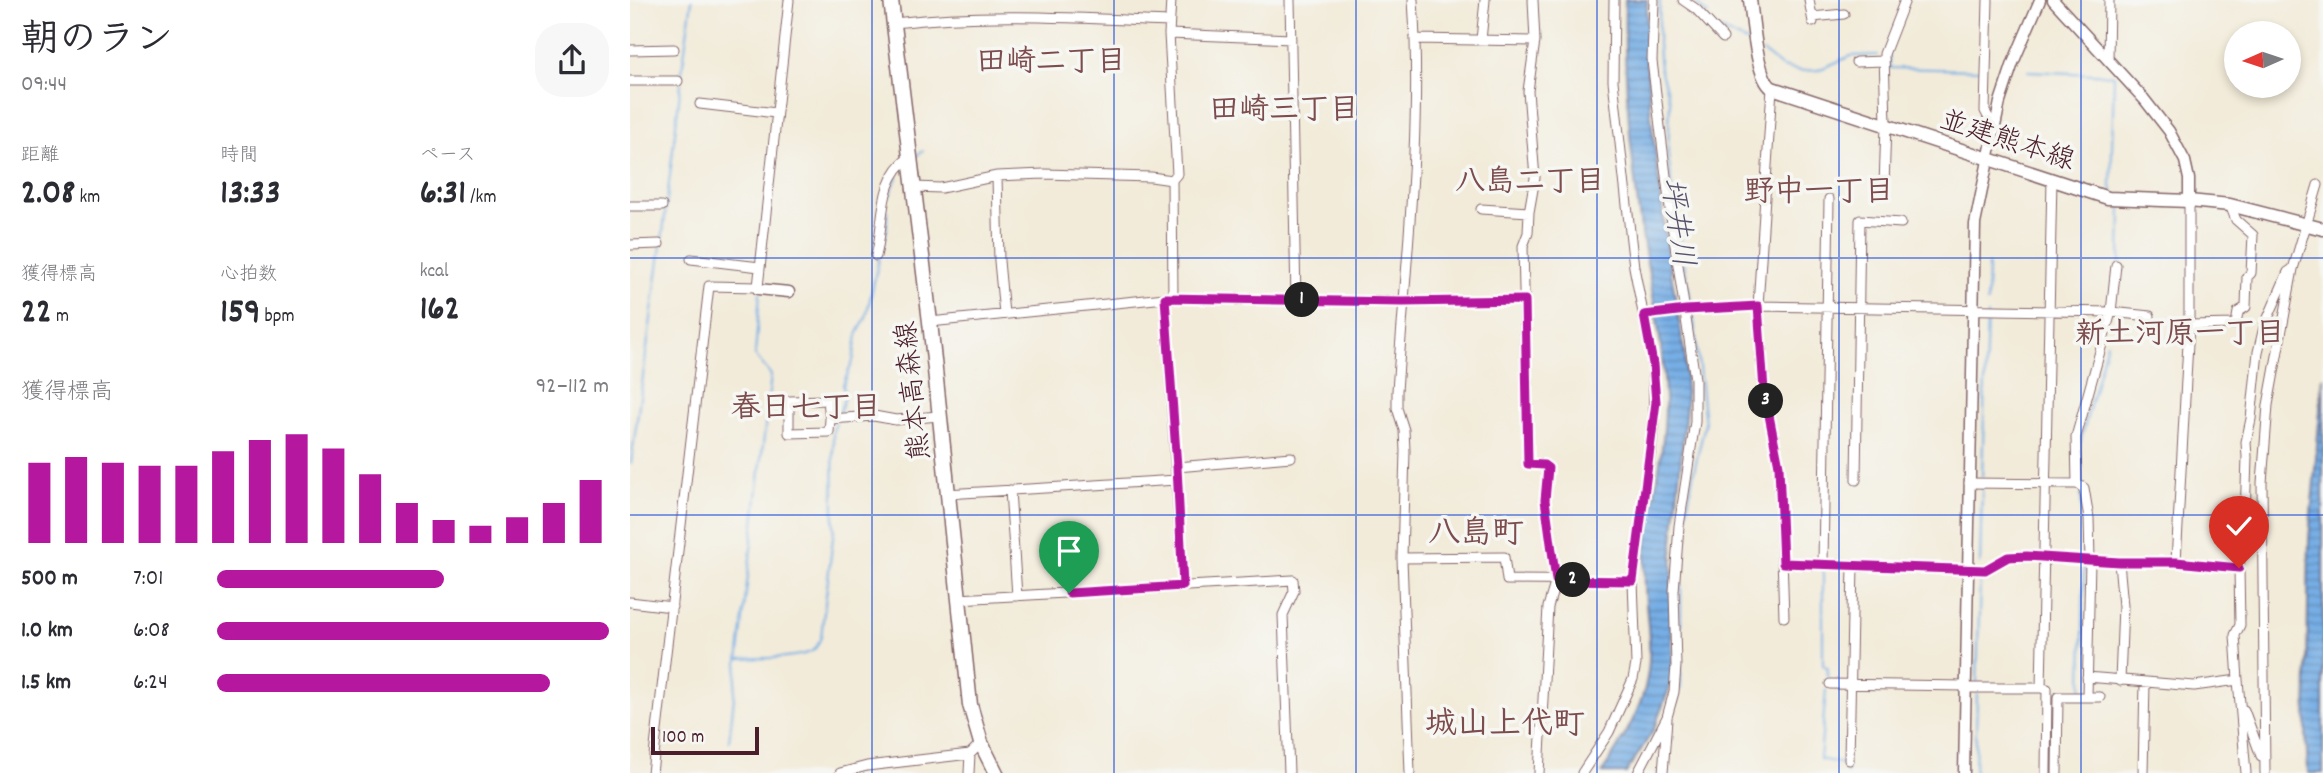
<!DOCTYPE html>
<html lang="ja">
<meta charset="utf-8">
<style>
:root{--surface:#fff;--page:#f7f7f7;--text:#2b2b33;--muted:#7c7c81;--accent:#b5179e}
body{margin:0;font-family:Dekko,"Klee One",sans-serif;background:var(--page);color:var(--text);height:100vh;display:flex;flex-direction:column;font-size:26px;white-space:nowrap}
*{box-sizing:border-box;margin:0}
p{font-size:23px;color:var(--muted)}
.icon{flex:none;width:38px;height:38px;fill:none;stroke:currentColor;stroke-width:2;stroke-linecap:round;stroke-linejoin:round}
.map{position:relative;flex:1;overflow:hidden}
.panel{display:flex;flex-direction:column;background:var(--surface);width:630px}
.panel>*{flex:none}
.needle{width:46px;rotate:267deg}
.buttons{position:absolute;left:1594px;top:21px;display:grid;gap:14px}
.buttons a{display:grid;place-items:center;width:77px;height:77px;border-radius:50%;background:var(--surface);box-shadow:0 4px 10px #0003;font-size:35px}
.scale{position:absolute;left:21px;bottom:18px;width:108px;box-sizing:border-box;padding-left:7px;border:4px solid #4a1f2b;border-top:0;font-size:19px;line-height:24px;white-space:nowrap;color:#4a1f2b;-webkit-text-stroke:5px #f6f6f2;paint-order:stroke}
.pin{position:absolute;display:grid;place-items:center;width:60px;height:60px;color:#fff;margin:-72px -30px;border-radius:50% 50% 50% 0;rotate:-45deg;box-shadow:0 0 7px #0007}
.pin .icon{rotate:45deg}
.km{position:absolute;width:35px;height:35px;margin:-18px;border-radius:50%;background:#222;color:#fff;font-size:19px;line-height:35px;text-align:center}
.round{display:grid;place-items:center;flex:none;width:74px;height:74px;border-radius:28px;background:var(--page)}
.summary{display:flex;align-items:center;justify-content:space-between;height:119px;padding:0 21px}
h1{font-size:38px;font-weight:800;line-height:52px}
.metrics{display:grid;grid-template-columns:repeat(3,1fr);gap:10px;height:119px;padding:7px 21px}
.metrics div{display:grid;align-content:center}
.metrics b{font-size:35px;font-weight:800}
.metrics small{font-size:19px;font-weight:400}
.metrics p{font-size:19px}
.chart{height:196px;padding:14px 21px}
.chart p{display:flex;justify-content:space-between}
.chart svg{width:100%;height:126px;margin-top:7px;stroke:var(--accent);stroke-width:6}
ul{padding:0 21px;list-style:none;font-size:23px}
li{display:grid;grid-template-columns:112px 84px 1fr;align-items:center;height:52px}
li i{height:18px;border-radius:9px;background:var(--accent)}
main{display:flex;flex:1;min-height:0}
.map>svg:first-child{display:block}
</style>
<main>
<section class="panel">
<div class="summary"><div><h1>朝のラン</h1><p>09:44</p></div><a class="round"><svg class="icon" aria-label="share" viewBox="0 0 24 24"><path d="M12 15V3M7 8l5-5 5 5M5 13v7h14v-7"/></svg></a></div>
<div class="metrics">
<div><p>距離</p><b>2.08<small> km</small></b></div>
<div><p>時間</p><b>13:33</b></div>
<div><p>ペース</p><b>6:31<small> /km</small></b></div>
</div>
<div class="metrics">
<div><p>獲得標高</p><b>22<small> m</small></b></div>
<div><p>心拍数</p><b>159<small> bpm</small></b></div>
<div><p>kcal</p><b>162</b></div>
</div>
<div class="chart"><p><span>獲得標高</span>92–112 m</p>
<svg viewBox="0 0 160 44" preserveAspectRatio="none"><path d="M5 44V16M15 44V14M25 44V16M35 44V17M45 44V17M55 44V12M65 44V8M75 44V6M85 44V11M95 44V20M105 44V30M115 44V36M125 44V38M135 44V35M145 44V30M155 44V22"/></svg>
</div>
<ul>
<li><b>500 m</b>7:01<i style="width:58%"></i></li>
<li><b>1.0 km</b>6:08<i style="width:100%"></i></li>
<li><b>1.5 km</b>6:24<i style="width:85%"></i></li>
</ul>
</section>
<div class="map">
<svg width="1693" height="773" viewBox="0 0 1693 773">
<defs>
<pattern id="water-rules" width="6" height="5" patternUnits="userSpaceOnUse" patternTransform="scale(1.75)"><rect width="6" height="5" fill="#76aee5"/><path d="M0 2.5h6" fill="none" stroke="#638dba"/></pattern>
</defs>
<rect width="100%" height="100%" fill="#f6f6f2"/>
<filter id="ink" filterUnits="userSpaceOnUse"><feTurbulence type="fractalNoise" baseFrequency=".0143" numOctaves="2"/><feDisplacementMap in="SourceGraphic" scale="14" xChannelSelector="R" yChannelSelector="G"/><feConvolveMatrix kernelMatrix="1 2 1 2 8 2 1 2 1" color-interpolation-filters="sRGB"/></filter>
<filter id="wash" filterUnits="userSpaceOnUse"><feTurbulence type="fractalNoise" baseFrequency=".00686" numOctaves="4" result="noise"/><feDisplacementMap in="SourceGraphic" scale="28" xChannelSelector="R" yChannelSelector="G"/><feGaussianBlur stdDeviation="1.57" result="paint"/><feColorMatrix in="noise" values="0 0 0 0 0 0 0 0 0 0 0 0 0 0 0 0 0 1.4 0 .05"/><feComposite in="paint" operator="in"/></filter>
<g filter="url(#wash)">
<rect width="100%" height="100%" fill="#f2ebd9"/>
<path fill="url(#water-rules)" stroke="#606688" stroke-width="2" d="M995,0H1017L1016,62L1022,126L1038,254L1055,357L1056,406L1043,543L1041,628L1044,676L1023,731L996,773H972C990,743 1011,713 1017,678C1024,640 1012,600 1015,562C1019,508 1036,455 1035,399C1034,340 1019,280 1010,221C1000,148 993,74 995,0Z
M1693,376V773H1678L1676,733L1679,539Z"/>
<g fill="none" stroke-linecap="round" stroke-linejoin="round">
<path stroke="#76aee5" stroke-width="2" d="M1030,0L1028,43L1030,69L1040,102L1038,152L1044,208L1062,306
M1067,4L1078,15
M1091,30L1121,44
M1133,52L1152,67L1171,71L1188,70L1221,56L1248,55
M1259,55L1260,68L1351,70
M1398,71L1484,75L1481,187L1483,192
M51,77L62,0
M286,156L293,151
M260,195L267,177
M32,241L51,83
M252,250L257,229V211
M1490,263L1491,206
M1357,303L1358,265
M209,414L215,397L213,385L223,361L227,335L236,317L249,259
M1450,443L1477,343
M1,463L31,246
M1352,477L1357,315
M1451,494L1454,553
M1350,564L1352,489
M1193,570V665L1198,668L1197,678
M108,659C125,658 169,659 182,651C187,648 189,642 191,637L204,529L203,431L206,423
M1347,682L1350,577
M1196,690L1190,759L1217,765V773
M1428,692H1452L1454,566
M99,741L141,375L125,355L130,292
M1421,759L1422,697
M1038,764L1042,716L1051,687V580L1055,523L1063,475L1075,424L1063,312
M1345,773L1347,694"/>
</g>
</g>
<g filter="url(#ink)">
<g fill="none" stroke-linecap="round" stroke-linejoin="round">
<defs>
<path id="minor" d="M541,0L539,34L547,174L542,180L543,299
M660,0L666,300
M903,0L905,41L898,91L905,178L899,212L898,233L893,246L898,464L914,465L918,468L915,500L926,580L918,607L909,773
M1053,0L1066,9L1093,38
M1179,0L1183,22
M1358,0L1355,111L1365,130
M1182,17L1214,14
M264,23C356,12 447,18 539,22
M539,34L661,39
M785,39L905,41
M851,40L855,0
M0,50L44,49
M1478,60L1479,0
M1226,62L1254,61
M0,81H48
M1142,88L1128,306L1134,390L1149,466L1154,617
M70,104L146,113
M367,176L369,261L374,314
M284,187L311,188L367,176L414,174L521,177L542,180
M1254,187L1256,124L1254,54L1275,0
M0,206H32
M851,209L899,212
M0,245L29,244
M246,256C255,222 247,179 281,156
M61,259L130,267
M535,298L553,586
M1015,315L1056,310L1128,306L1481,312L1520,316
M300,322L535,298L773,302L895,300
M1559,325L1606,324L1608,312L1616,307L1617,277L1621,273L1623,235L1606,220L1600,205
M200,419L198,400L159,401V433L199,432L200,419L244,416L266,420L308,416
M547,467L661,457
M1226,480L1230,220L1271,223
M1339,483L1447,484L1446,437L1481,312L1486,265
M1447,484L1454,488L1459,518L1460,560L1457,697
M380,490L387,596
M316,494L547,480
M772,558L874,557L877,580L1003,581
M1489,562L1493,606L1490,681
M1546,562L1559,325V201
M1153,563L1355,570L1378,557L1397,556L1489,562H1546L1609,568
M1193,564L1199,199
M328,599L663,580L664,591L653,615L659,773
M0,602L42,607
M1457,677L1564,686L1608,680L1605,635L1610,625L1609,568L1610,556L1614,548L1617,457L1616,442L1621,419L1628,352L1634,327L1658,272L1661,270
M1608,680L1616,773
M1200,684L1336,686
M1336,688H1411L1417,689L1416,773
M1411,688L1422,179
M1614,710L1631,756
M1219,760L1223,565
M22,773L79,286L128,287L159,0
M210,773L237,766L340,754L351,743
M339,773L340,754
M780,773L772,558L775,451L774,430L767,408V391C776,261 792,130 783,0
M952,773L979,732L1003,679L1006,664L1003,581L1024,427L1023,364L1004,267L983,81L984,0
M1008,773L1037,717L1044,692L1046,666L1044,591L1049,526L1065,422V379L1042,225L1022,61L1024,0
M1033,773L1037,719
M1427,773L1428,697H1470
M1513,773L1515,683
M1635,773L1632,483L1638,405L1663,269L1688,185"/>
<path id="tertiary" d="M1423,0L1514,99L1539,131L1555,161L1559,179V201
M128,287V289L159,292
M1334,773L1345,224L1370,102L1383,63L1410,0"/>
<path id="secondary" d="M1120,0C1123,20 1126,77 1142,88L1478,198L1559,201L1600,205L1693,229"/>
<path id="primary" d="M261,0L300,322L340,705L351,743L366,773"/>
</defs>
<use href="#minor" stroke="#856668" stroke-width="11"/>
<use href="#tertiary" stroke="#856668" stroke-width="13"/>
<use href="#secondary" stroke="#856668" stroke-width="15"/>
<use href="#primary" stroke="#856668" stroke-width="17"/>
<use href="#minor" stroke="#fff" stroke-width="9"/>
<use href="#tertiary" stroke="#fff" stroke-width="10"/>
<use href="#secondary" stroke="#fff" stroke-width="12"/>
<use href="#primary" stroke="#fff" stroke-width="14"/>
</g>
</g>
<g fill="none" stroke-linecap="round" stroke-linejoin="round" filter="url(#ink)">
<defs>
<path id="route" d="M439,593L553,586L547,467L535,298L773,302L895,300L898,464L914,465L918,468L915,500L926,580L1003,581L1026,402L1023,364L1014,315L1056,310L1128,306L1134,390L1149,466L1153,563L1355,570L1378,557L1397,556L1489,562H1546L1609,568"/>
</defs>
<use href="#route" stroke="#fff" stroke-width="14"/>
<use href="#route" stroke="#b5179e" stroke-width="9"/>
</g>
<path fill="none" stroke="#1d4ed8" stroke-width="2" stroke-opacity="0.55" d="M242,0V773M484,0V773M726,0V773M967,0V773M1209,0V773M1451,0V773M0,258H1693M0,515H1693"/>
<g text-anchor="middle" stroke-width="7" stroke-linejoin="round" paint-order="stroke">
<g font-size="28" fill="#4a1f2b" stroke="#f6f6f2">
<text transform="translate(1378 138) rotate(18)" y="10">並建熊本線</text>
<text transform="translate(281 391) rotate(-96)" y="10">熊本高森線</text>
</g>
<g font-size="30" font-weight="bold" fill="#7d4c4d" stroke="#f6f6f2">
<text x="421" y="70">田崎二丁目</text>
<text x="654" y="118">田崎三丁目</text>
<text x="900" y="190">八島二丁目</text>
<text x="1189" y="200">野中一丁目</text>
<text x="1550" y="342">新土河原一丁目</text>
<text x="176" y="416">春日七丁目</text>
</g>
<g font-size="30" font-style="italic" fill="#59516c" stroke="#f6f6f2">
<text transform="translate(1049 222) rotate(82)" y="10">坪井川</text>
</g>
<g font-size="32" font-weight="bold" fill="#7d4c4d" stroke="#f6f6f2">
<text x="846" y="542">八島町</text>
<text x="875" y="733">城山上代町</text>
</g>
</g>
</svg>
<div class="buttons">
<a><svg class="needle" viewBox="-14 -14 28 28"><path d="M0-13l5 13h-10z" fill="#e53935"/><path d="M0 13l5-13h-10z" fill="#7c7c81"/></svg></a>
</div>
<div class="scale">100 m</div>
<div class="pin" style="left:439px;top:593px;background:#1e9e55"><svg class="icon" aria-label="arrive" viewBox="0 0 24 24"><path d="M6 21V4h12l-3 4 3 4H6"/></svg></div>
<div class="pin" style="left:1609px;top:568px;background:#d93025"><svg class="icon" aria-label="check" viewBox="0 0 24 24"><path d="M5 12l5 5 9-10"/></svg></div>
<b class="km" style="left:672px;top:300px">1</b>
<b class="km" style="left:943px;top:580px">2</b>
<b class="km" style="left:1136px;top:401px">3</b>
</div>
</main>
